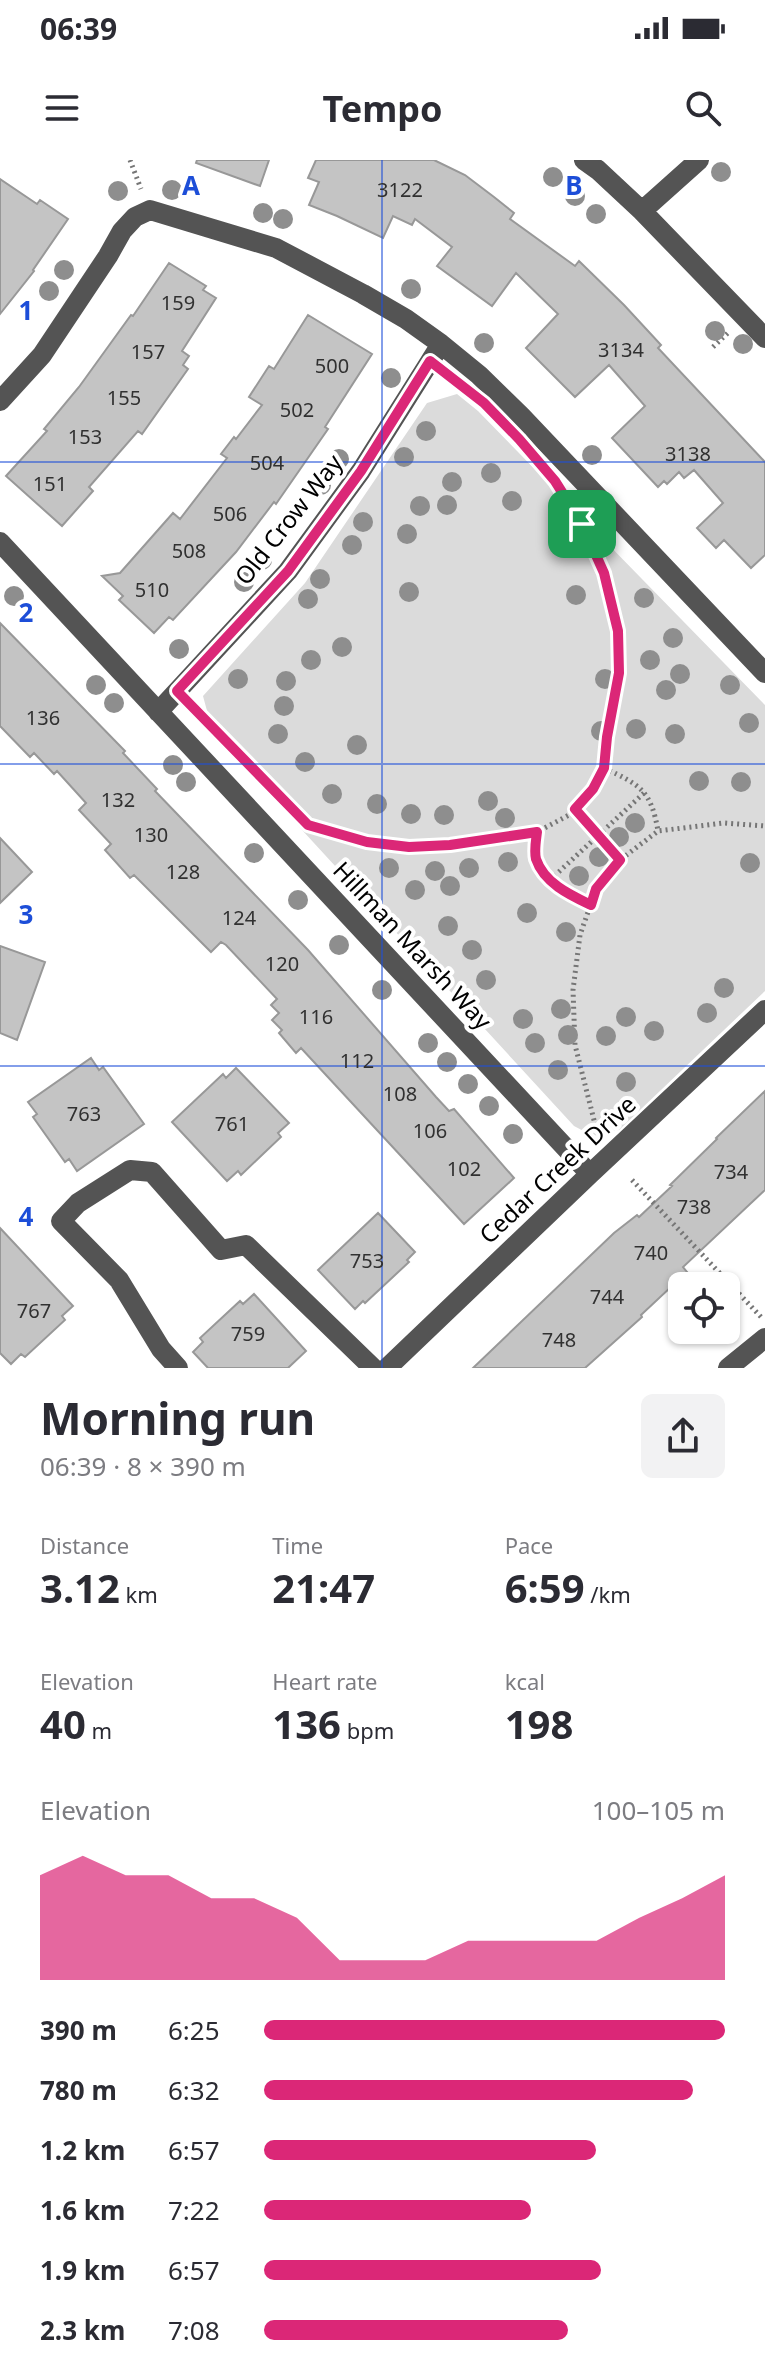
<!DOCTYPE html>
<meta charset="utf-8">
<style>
:root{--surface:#fff;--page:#f2f2f3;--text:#2b2b33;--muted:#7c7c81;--accent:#db2777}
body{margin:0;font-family:"Noto Sans",sans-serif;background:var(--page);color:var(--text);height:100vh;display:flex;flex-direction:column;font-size:30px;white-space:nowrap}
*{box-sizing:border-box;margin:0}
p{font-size:26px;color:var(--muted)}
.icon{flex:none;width:44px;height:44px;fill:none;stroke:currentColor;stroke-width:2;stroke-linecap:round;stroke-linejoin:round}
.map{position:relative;height:1208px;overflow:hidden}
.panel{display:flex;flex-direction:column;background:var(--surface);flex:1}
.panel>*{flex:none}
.fabs{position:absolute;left:668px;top:1112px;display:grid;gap:16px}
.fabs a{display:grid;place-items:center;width:72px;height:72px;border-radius:12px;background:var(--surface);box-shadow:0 2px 6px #0004;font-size:40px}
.pin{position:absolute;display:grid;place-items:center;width:68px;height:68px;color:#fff;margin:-34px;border-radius:16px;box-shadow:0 4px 12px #0006}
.round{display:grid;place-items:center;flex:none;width:84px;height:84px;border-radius:12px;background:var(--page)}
.overview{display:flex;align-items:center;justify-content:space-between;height:136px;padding:0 40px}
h1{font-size:44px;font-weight:700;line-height:60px}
.metrics{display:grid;grid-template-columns:repeat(3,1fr);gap:12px;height:136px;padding:8px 40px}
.metrics div{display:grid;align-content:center}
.metrics b{font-size:40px;font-weight:700}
.metrics small{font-size:22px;font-weight:400}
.metrics p{font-size:22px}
.chart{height:224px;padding:16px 40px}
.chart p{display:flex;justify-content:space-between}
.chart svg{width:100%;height:144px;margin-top:8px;fill:var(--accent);opacity:.7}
ul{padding:0 40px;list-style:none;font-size:26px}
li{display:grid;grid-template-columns:128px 96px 1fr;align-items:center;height:60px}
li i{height:20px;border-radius:10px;background:var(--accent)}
.status{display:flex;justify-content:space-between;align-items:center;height:56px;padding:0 40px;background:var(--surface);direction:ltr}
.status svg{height:22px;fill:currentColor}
header{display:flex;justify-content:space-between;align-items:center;height:104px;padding:0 40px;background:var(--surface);font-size:36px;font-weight:700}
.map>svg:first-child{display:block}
</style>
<div class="status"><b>06:39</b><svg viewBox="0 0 49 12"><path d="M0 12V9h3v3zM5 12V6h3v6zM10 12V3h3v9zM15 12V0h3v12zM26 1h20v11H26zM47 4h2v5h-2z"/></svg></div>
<header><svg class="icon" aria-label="menu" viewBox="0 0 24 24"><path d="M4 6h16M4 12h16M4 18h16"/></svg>Tempo<svg class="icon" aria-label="search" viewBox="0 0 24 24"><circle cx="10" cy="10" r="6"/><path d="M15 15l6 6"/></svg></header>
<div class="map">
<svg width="765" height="1208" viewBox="0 0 765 1208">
<rect width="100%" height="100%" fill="#fff"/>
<path fill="#dbdbdb" d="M457,234L478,251L765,545V831L619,970L593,976L574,966L213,573L203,536L305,423L427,243Z"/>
<path fill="#c4c4c4" stroke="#989898" stroke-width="2" d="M197,0H269L260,26L196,3Z
M316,0H434L465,15L494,37L514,53L510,59L575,106L579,101L624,145L661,185L658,188L765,302V395L751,408L724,380L716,388L697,368L723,343L694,310L684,318L679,312L667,324L664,321L658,327L612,278L645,246L609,205L575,237L526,188L558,154L516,113L492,146L437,106L452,87L415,59L412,65L393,56L383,78L337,56L309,45L319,22L308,18Z
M0,19L37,44L40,40L68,59L33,110L34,111L0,154Z
M169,103L206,126L203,130L216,138L182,191L189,196L183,205L188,209L142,274L138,271L89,327L93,331L62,366L6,316L47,271L44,269L79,227L131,155L133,156Z
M308,155L372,194L325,267L328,269L276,344L274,342L236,392L173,460L169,457L154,473L119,440L123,436L102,416L120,413L173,353L180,359L227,298L221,294L234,277L236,279L262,245L249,237L269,206L274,209Z
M0,463L125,591L123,593L157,629L155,631L308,790L436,937L449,951L454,949L514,1018L464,1064L301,888L296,893L279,873L282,870L272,860L279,853L271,845L277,839L226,785L221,782L211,792L134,715L130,718L105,690L111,684L79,650L86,643L57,611L54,614L34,593L30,597L0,566Z
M0,678L32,712L0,743Z
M0,786L45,802L17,880L0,873Z
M91,898L99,910L103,907L144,964L77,1011L69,999L65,1002L33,957L37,954L28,942Z
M236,908L289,963L278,973L281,977L263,994L241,1015L238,1011L227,1021L172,962L223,914L226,918Z
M765,931V1030L683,1107L687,1112L641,1155L642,1157L585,1208H473L614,1073L637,1055L639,1057L672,1026L670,1025L717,979L716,978Z
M378,1053L415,1092L407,1100L409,1102L365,1143L363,1141L355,1149L318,1110Z
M0,1068L73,1146L62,1156L65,1160L25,1197L21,1194L11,1204L0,1193Z
M254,1134L306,1191L288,1208H208L193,1192L203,1182L200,1178L240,1141L243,1144Z"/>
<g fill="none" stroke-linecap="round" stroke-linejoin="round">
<path stroke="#767676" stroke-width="5" stroke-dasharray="2 4" stroke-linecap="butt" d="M130,0L141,29
M713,187L730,171
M192,546L308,665L367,682L409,687L450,685L537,672L569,655L593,629L604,608L607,577L619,513L618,471L604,413L582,364L570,344
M604,608C640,625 651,630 658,671
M575,649L620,700
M537,672C536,680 534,691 536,699C544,723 570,735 591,745
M550,720L644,633
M597,972L575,885L573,830L580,775L596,729L620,700L658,671L724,663L765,666
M632,1020L762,1158"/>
<path stroke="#545454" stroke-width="20" d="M584,0L598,10L642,51L765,178
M642,51L699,0
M0,241L42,195L108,96L122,71L135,57L150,50L276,88L363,134L406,159L441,184L479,215L521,256L765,513
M0,382L590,1014
M158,552L288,411L361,311L441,184
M178,1208L161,1189L119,1120L61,1061L78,1043L130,1010L152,1012L221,1090L246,1085L373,1208
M387,1208L590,1014L765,850
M728,1208L765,1178"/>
</g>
<g fill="#8e8e8e">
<circle cx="721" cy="12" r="10"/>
<circle cx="553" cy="17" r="10"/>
<circle cx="172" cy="30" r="10"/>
<circle cx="118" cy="31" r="10"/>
<circle cx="575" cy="36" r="10"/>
<circle cx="263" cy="53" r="10"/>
<circle cx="596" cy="54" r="10"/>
<circle cx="283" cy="59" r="10"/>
<circle cx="64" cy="110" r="10"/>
<circle cx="411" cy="129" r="10"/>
<circle cx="49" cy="131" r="10"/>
<circle cx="715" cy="171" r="10"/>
<circle cx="484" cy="183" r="10"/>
<circle cx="743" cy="184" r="10"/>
<circle cx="391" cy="218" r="10"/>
<circle cx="426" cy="271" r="10"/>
<circle cx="592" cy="295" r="10"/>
<circle cx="404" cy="297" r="10"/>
<circle cx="339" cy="299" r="10"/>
<circle cx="491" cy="313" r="10"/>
<circle cx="452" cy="322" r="10"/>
<circle cx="321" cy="325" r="10"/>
<circle cx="512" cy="341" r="10"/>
<circle cx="447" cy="345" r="10"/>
<circle cx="420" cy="346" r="10"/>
<circle cx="363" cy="362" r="10"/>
<circle cx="407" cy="374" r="10"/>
<circle cx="562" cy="379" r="10"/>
<circle cx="352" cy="385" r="10"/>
<circle cx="262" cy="400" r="10"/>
<circle cx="320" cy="419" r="10"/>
<circle cx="244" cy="422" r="10"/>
<circle cx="409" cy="432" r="10"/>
<circle cx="576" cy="435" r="10"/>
<circle cx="14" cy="436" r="10"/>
<circle cx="644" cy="438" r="10"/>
<circle cx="308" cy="439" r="10"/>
<circle cx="673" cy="478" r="10"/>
<circle cx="342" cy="487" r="10"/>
<circle cx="179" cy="489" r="10"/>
<circle cx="311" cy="500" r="10"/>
<circle cx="650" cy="500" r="10"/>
<circle cx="680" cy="514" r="10"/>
<circle cx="238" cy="519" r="10"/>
<circle cx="605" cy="519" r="10"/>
<circle cx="286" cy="521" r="10"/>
<circle cx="96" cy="525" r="10"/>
<circle cx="730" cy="525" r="10"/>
<circle cx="666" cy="530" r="10"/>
<circle cx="114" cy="543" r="10"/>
<circle cx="284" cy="546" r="10"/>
<circle cx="749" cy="563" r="10"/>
<circle cx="636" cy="569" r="10"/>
<circle cx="601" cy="571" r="10"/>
<circle cx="278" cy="574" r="10"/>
<circle cx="675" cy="574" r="10"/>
<circle cx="357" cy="585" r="10"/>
<circle cx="305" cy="602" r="10"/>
<circle cx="173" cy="605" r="10"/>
<circle cx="699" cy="621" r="10"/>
<circle cx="186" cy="622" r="10"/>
<circle cx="741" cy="622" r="10"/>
<circle cx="332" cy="634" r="10"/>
<circle cx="488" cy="641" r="10"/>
<circle cx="377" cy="644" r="10"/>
<circle cx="411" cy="654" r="10"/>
<circle cx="444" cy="655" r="10"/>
<circle cx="505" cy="658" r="10"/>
<circle cx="635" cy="663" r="10"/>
<circle cx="619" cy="677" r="10"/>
<circle cx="254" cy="693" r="10"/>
<circle cx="599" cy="697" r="10"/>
<circle cx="508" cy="702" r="10"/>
<circle cx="750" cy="703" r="10"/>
<circle cx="389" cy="708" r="10"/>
<circle cx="469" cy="708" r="10"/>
<circle cx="435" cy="711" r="10"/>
<circle cx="579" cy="716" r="10"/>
<circle cx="450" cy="726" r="10"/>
<circle cx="415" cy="730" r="10"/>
<circle cx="298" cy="740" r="10"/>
<circle cx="527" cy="753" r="10"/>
<circle cx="448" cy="766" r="10"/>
<circle cx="566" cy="772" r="10"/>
<circle cx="339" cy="785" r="10"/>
<circle cx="472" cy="790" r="10"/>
<circle cx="486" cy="820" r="10"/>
<circle cx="724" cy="828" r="10"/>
<circle cx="382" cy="830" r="10"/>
<circle cx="561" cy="849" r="10"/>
<circle cx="707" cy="853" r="10"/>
<circle cx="626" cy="857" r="10"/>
<circle cx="523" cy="859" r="10"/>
<circle cx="654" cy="871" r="10"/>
<circle cx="568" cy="875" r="10"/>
<circle cx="606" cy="876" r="10"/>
<circle cx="428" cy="883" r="10"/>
<circle cx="535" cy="883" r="10"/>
<circle cx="447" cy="902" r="10"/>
<circle cx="558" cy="910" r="10"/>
<circle cx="626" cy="922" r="10"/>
<circle cx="468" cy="924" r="10"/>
<circle cx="489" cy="946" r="10"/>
<circle cx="513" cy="974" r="10"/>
</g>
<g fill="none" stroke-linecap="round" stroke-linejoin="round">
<defs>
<path id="route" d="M430,201L484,243L519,279L555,321L582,364L604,413L618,471L619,513L607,577L604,608L593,629L575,649L620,700L596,729L591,745C570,735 544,723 536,699C534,691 536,680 537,672L450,685L409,687L367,682L308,665L177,531L288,411L361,311Z"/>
</defs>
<use href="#route" stroke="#fff" stroke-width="16"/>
<use href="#route" stroke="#db2777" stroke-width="10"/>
</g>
<path fill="none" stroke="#1d4ed8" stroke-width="2" stroke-opacity="0.55" d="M382,0V1208M0,302H765M0,604H765M0,906H765"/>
<g text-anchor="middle" stroke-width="8" stroke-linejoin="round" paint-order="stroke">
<g font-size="20" fill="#313131">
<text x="400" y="37">3122</text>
<text x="178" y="150">159</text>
<text x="621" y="197">3134</text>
<text x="148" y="199">157</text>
<text x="332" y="213">500</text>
<text x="124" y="245">155</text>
<text x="297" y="257">502</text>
<text x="85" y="284">153</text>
<text x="688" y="301">3138</text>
<text x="267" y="310">504</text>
<text x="50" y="331">151</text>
<text x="230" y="361">506</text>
<text x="189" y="398">508</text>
<text x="152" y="437">510</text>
<text x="43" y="565">136</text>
<text x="118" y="647">132</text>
<text x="151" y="682">130</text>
<text x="183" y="719">128</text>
<text x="239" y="765">124</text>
<text x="282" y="811">120</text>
<text x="316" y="864">116</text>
<text x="357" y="908">112</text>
<text x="400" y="941">108</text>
<text x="84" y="961">763</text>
<text x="232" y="971">761</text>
<text x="430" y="978">106</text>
<text x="464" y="1016">102</text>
<text x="731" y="1019">734</text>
<text x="694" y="1054">738</text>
<text x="651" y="1100">740</text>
<text x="367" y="1108">753</text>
<text x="607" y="1144">744</text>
<text x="34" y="1158">767</text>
<text x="248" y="1181">759</text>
<text x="559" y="1187">748</text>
</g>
<g font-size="24" fill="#000" stroke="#fff">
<text transform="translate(289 360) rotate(-52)" y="8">Old Crow Way</text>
<text transform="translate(412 786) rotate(47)" y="8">Hillman Marsh Way</text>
<text transform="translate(558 1010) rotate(-43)" y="8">Cedar Creek Drive</text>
</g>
</g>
<g font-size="26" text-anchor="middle" font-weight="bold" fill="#1d4ed8" stroke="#fff" stroke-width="8" stroke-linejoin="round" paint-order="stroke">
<text x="191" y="35">A</text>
<text x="574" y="35">B</text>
<text x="26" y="160">1</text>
<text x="26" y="462">2</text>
<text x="26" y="764">3</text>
<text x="26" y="1066">4</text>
</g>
</svg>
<div class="fabs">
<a><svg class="icon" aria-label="locate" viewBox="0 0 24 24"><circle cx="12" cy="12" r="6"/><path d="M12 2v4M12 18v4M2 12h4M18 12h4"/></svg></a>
</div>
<div class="pin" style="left:582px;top:364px;background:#1e9e55"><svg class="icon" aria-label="arrive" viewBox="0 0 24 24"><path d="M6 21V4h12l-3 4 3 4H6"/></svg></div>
</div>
<section class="panel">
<div class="overview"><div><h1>Morning run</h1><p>06:39 · 8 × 390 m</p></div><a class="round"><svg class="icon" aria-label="share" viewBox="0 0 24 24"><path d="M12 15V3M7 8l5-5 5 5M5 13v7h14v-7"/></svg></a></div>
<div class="metrics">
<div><p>Distance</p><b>3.12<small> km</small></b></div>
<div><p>Time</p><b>21:47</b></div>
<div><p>Pace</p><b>6:59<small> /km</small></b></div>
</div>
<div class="metrics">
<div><p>Elevation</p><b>40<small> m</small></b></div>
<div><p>Heart rate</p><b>136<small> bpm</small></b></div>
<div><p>kcal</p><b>198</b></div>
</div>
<div class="chart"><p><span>Elevation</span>100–105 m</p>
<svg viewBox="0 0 160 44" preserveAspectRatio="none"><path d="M0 44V12L10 6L20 12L30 12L40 19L50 19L60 25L70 38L80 38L90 38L100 32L110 32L120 32L130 32L140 25L150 19L160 12V44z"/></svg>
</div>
<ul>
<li><b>390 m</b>6:25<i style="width:100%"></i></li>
<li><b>780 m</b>6:32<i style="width:93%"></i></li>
<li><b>1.2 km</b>6:57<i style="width:72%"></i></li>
<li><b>1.6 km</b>7:22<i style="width:58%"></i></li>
<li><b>1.9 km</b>6:57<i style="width:73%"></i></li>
<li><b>2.3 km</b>7:08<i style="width:66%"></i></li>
</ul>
</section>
